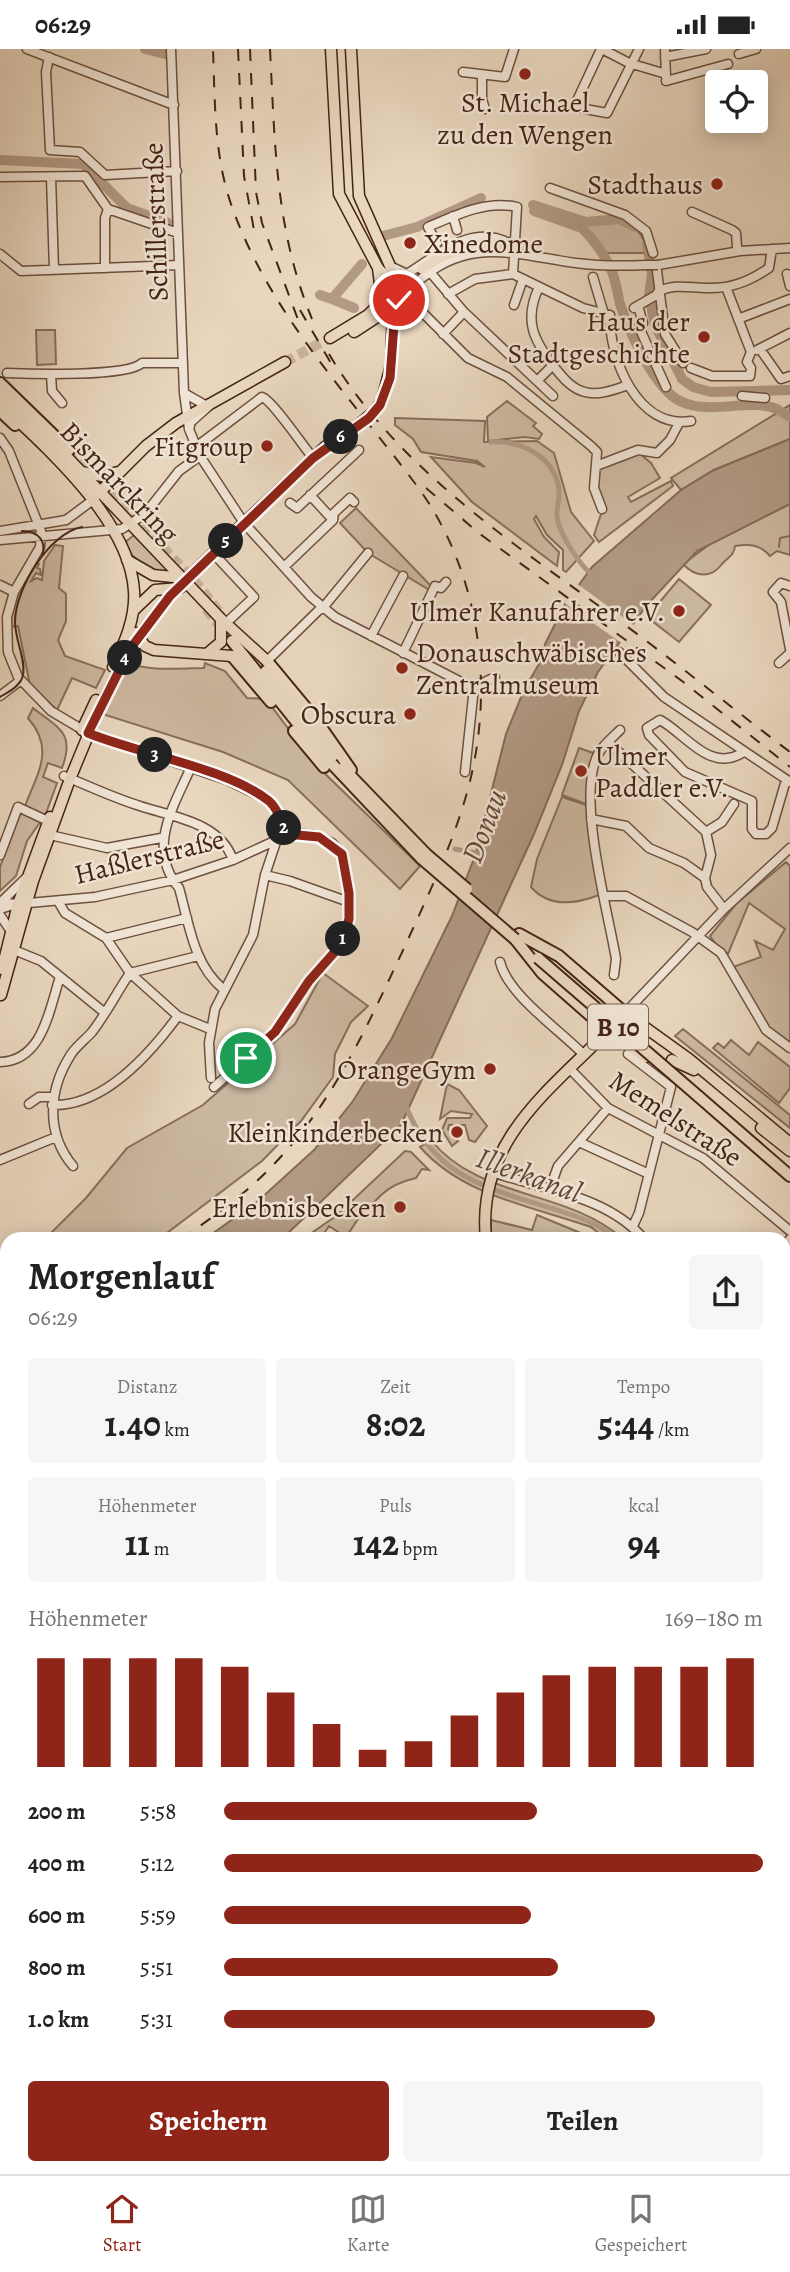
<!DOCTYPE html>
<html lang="de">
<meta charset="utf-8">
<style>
:root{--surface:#fff;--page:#f6f6f6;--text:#222;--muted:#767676;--line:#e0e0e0;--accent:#8f2418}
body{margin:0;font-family:Alegreya,serif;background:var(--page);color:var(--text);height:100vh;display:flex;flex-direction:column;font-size:26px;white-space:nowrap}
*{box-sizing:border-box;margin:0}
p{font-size:23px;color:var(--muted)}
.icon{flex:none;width:38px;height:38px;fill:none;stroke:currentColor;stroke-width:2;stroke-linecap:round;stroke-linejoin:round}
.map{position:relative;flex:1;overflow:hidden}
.drawer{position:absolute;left:0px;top:1183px;width:791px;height:943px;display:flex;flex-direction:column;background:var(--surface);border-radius:21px 21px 0 0;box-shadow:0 4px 18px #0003}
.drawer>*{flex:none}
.buttons{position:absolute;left:705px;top:21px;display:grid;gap:14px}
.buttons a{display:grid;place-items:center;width:63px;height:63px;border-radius:7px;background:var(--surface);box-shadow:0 4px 18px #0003;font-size:35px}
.pin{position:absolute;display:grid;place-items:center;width:60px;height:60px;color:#fff;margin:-30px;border:4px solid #fff;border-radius:50%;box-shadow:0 2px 7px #0007}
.km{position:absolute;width:35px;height:35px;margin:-18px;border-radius:50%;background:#222;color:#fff;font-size:19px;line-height:35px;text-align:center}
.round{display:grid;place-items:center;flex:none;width:74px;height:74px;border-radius:7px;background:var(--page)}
.overview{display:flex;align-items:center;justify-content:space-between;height:119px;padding:0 28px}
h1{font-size:38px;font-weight:700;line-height:52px}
.metrics{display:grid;grid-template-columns:repeat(3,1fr);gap:10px;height:119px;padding:7px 28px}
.metrics div{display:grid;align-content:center;border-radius:7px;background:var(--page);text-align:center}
.metrics b{font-size:35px;font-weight:700}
.metrics small{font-size:19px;font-weight:400}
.metrics p{font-size:19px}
.chart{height:196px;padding:14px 28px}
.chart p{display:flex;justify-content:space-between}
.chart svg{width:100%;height:126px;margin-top:7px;stroke:var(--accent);stroke-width:6}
.action{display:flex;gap:14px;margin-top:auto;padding:14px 28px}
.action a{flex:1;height:80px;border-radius:7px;background:var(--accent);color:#fff;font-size:28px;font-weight:700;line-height:80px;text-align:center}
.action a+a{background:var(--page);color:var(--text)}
ul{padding:0 28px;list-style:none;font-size:23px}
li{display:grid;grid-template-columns:112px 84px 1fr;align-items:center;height:52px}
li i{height:18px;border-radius:9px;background:var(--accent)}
.status{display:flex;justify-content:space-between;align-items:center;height:49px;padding:0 35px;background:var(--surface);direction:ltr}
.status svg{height:19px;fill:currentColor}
.tabs{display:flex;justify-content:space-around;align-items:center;height:98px;border-top:2px solid var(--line);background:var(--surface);font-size:19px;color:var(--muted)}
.tabs a{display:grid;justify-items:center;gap:4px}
.tabs .on{color:var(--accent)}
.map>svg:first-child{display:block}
</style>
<div class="status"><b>06:29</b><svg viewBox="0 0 49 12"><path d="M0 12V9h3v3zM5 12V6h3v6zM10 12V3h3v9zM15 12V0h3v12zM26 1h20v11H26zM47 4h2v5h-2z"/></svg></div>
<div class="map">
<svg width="790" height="2125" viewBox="0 0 790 2125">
<rect width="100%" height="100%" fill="#e8d6be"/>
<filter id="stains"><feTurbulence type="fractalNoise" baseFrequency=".00286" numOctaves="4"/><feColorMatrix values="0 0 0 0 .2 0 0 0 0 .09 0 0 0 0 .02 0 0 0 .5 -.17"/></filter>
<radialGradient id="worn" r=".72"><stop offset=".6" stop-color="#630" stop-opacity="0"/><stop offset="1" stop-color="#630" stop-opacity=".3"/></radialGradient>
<path fill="#ccb8a1" stroke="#886e5a" stroke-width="2" d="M619,172C637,177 644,186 648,204H602L580,177Z
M36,281H55L56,315L37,316Z
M507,352L536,374L533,377L542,385L539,390L525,388L488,392L487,368Z
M790,356V390L714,421L681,441L671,429Z
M395,369L485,372L484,393L537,392L554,404L571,463L594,492L566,523L563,521V501L547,486L536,467L534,470L544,488L559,503L557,517L472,453L431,408L476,414L485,418L477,412L421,403L413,390L395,376Z
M639,404L651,414L660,429L628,448L631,453L671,432L673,437L599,493L594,486L603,459L596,430L599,431L598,420Z
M790,455V506L777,502L770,507C760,495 749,495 735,497C734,507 728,508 722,515C711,530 695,528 683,515L717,490Z
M356,459L433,539L431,542L368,504L340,474Z
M134,486L167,520L164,525C146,518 134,511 123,495Z
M55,496L63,497L59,539L66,545V572L58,591L65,607L105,621L96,639L72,629L57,661L30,636L18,577L8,578L15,547L35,513L39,515L37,519L40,520L41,526L36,524L31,532L37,529L42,531L44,512Z
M679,530L711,556L679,593L647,568Z
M125,613C150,623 179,619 204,619L205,614L225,622L247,649L266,650L314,714L420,817L400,840L288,731L223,703L99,664Z
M33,659C60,680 75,684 62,719L48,714L43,728L57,734L45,767L25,757C38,723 55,700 28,669Z
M579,699L596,705L586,755L562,746Z
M562,748L586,756L599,846C576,855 549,859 531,838L537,810Z
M21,762L41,772L27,792L16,827L0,842V818Z
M786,813L790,817V996L767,979L733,918L761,908L755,892L773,901L785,880L749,854L728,905L721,902L710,887L736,855Z
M323,924L368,957L351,973L335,1005L333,1028L301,1072L262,1112L159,1190H45L86,1149L127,1099L203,1056L295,975Z
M683,980L790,1066V1079L675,987Z
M731,991L749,1006L758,993L790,1018V1039L779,1054L713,999L718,994L724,999Z
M447,1035L459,1041L487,1077L475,1093L469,1091L465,1076H449L448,1080L458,1092L452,1097L442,1081L447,1069H470L472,1065L451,1062L440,1070Z
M431,1091C479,1151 567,1140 623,1190H606L591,1178C531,1157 463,1147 420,1098Z
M405,1102L411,1103L429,1121L422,1120L416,1129C395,1134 384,1141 371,1157L366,1158L346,1188L329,1177L320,1190H303L336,1167Z
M537,1166L595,1190H491V1171L532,1181Z
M7,1222V1300L0,1305V1227Z
M7,1381V1590L4,1600L0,1602V1386Z
M790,1413V1532L788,1533L784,1530V1414Z
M784,1549L790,1551V1643L784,1648Z"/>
<path fill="#b19984" stroke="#866a57" stroke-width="2" d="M790,390V455L697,502L647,556L598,623L579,662L562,716L534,785L401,1076L282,1190H205L258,1152L314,1101L353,1052L392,989L452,867L476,804L506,685L524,641L543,608L545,595L565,555L592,518L681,441L714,421Z"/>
<path fill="#e8d6be" d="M576,534L635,577L623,595L563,553Z"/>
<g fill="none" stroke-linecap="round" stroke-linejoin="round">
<path stroke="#866a57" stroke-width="2" d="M779,498L780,489L790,487"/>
<path stroke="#b19984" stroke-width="5" d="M491,393C522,391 555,408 559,441C560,450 556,460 557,468C560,486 579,515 593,527
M455,800L476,804
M406,1057C433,1128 487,1139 554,1160C576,1167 599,1174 616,1190
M784,1318L790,1322"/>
<path stroke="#b19984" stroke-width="10" d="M145,0L165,5
M0,111L83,115L127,159L168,174
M533,156L586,173L619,170L636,178
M534,162L582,179C592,189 604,205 610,218C616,230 617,243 620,255C629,282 655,342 682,353C711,366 749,349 777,360
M383,187L417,178L481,149
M647,195L652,225L649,246L655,276L682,330L693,338L711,343L790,341
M320,246L332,250L362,215
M332,250L354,259
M780,362L790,368"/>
<path stroke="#c7b29c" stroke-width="10" stroke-dasharray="10 5" stroke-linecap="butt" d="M377,268L398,242L422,220
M285,313L330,289"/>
<path stroke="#c7b29c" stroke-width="10" stroke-dasharray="10 5" stroke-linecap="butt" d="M69,401L195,532L221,565
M206,560L232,592
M246,597L266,622"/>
<defs>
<path id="minor" d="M27,0L174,56
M171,0L184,344L189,380L200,407L244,474L311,548L335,568L465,635L474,638L495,628
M601,0L574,58L607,64L639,0
M602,0L629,14L666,25
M665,0L666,28
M739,5L756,0
M49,8L46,23L50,101L80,103L105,126L177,122
M665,8L706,0
M463,23L505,28L514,0
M482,26V50L485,60
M666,32L728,15
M0,128L85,127L108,160L178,184
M51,128L54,221
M550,139L625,166L646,182L653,204
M692,163L732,181L736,184L737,198
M453,167L457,181
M437,194L428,178C456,166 486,151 517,158L513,225
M0,205L21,222L179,216
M658,216L740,202L790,199
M390,217L407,225C437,207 470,174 509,194
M378,218L396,237L412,236
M105,219V169L108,160
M657,222L665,285L683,314
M430,223L464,263L553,347
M513,225L583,259L610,266C609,310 638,381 691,372
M787,225L790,237
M593,228L604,265
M539,238C523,272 534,292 555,319C563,329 572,340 585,343C599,347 616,340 628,336
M658,243C674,234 690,239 707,239C731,240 750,232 769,219L772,200
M448,245L475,230L513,225
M410,251L468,309L507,328L591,397L597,403L594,439L602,460
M514,256L523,230
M638,257L643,274L639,278L666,338
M634,259L658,245
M395,262C401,246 412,236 426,226C474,188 522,207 576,214C599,217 624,217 647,216
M738,270L790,250
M443,285L464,263
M760,300L781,330L790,327
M757,301L790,284
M691,319L712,327H750L751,319L747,313L751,303L726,238
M7,324C31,325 128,328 142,314H183
M51,325L52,342L62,354
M538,331L553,316
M184,344L205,356
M742,347L765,349
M189,380L191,373L209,357
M0,389L9,402L41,482L40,498L14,543L7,568L8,603L18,628L51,662L88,684L227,731L268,751L274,757L286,785
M196,398L262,348C272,351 303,397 313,409
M596,417L638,401L657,404L670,391L679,374
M310,446L333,471
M290,454L297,459L359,401
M0,482L66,471L93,451
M0,491L122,480L145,465L179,422L200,407
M213,504L254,548L226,574
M284,518L333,471L334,464L350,449L354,453
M0,536L14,543
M790,537L781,534L773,543L781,553L790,600
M322,560L368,504
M371,587L403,527
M619,603L664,648L790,733
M403,604L435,537L441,539L446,533
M267,612L321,559
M779,614L790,604
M0,647L21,631
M608,693L706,783L711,806L705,829L707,838L724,860
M742,704C709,724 685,684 660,671L647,679L649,686L685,723L752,752V780L756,785H766L772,779L786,731
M191,718C174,757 146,799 179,839C189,874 193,915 223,940
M465,723L474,638
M64,727C89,737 114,749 140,757C173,768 220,773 233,811
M591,770L626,777L649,799L684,814L705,829
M706,783L722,773L734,755
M50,786L107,799L161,789
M0,806L18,758L48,772
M265,826L290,832L349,853
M606,847H626L692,883L721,904L766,981L790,999
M58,852L65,864L106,889L130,924L178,967L210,980
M0,853L18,855L95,848L173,831L233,811L292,784L314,786L332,794L342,805L349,844V870L339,897L309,932L276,983L214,1038
M1,853L26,829
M0,860L17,855
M0,866L10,881
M106,889L187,869
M14,901L41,912L105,964
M500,913C508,946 560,981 584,1006
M614,926L616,910C608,862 576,748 598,705C603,696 613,688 620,681
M625,964L724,860L790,799
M628,1005L671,1038L639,1164L633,1177
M0,1013C43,1012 49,961 60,928
M570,1020L608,1059L703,1109L790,1182
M211,1029L209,994L215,960L253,886L265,826L276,793
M29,1055L39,1048H53
M52,1056C104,1058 150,1005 178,967
M579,1093L649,1125
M0,1111L56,1088
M73,1117C46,1085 48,1042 70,1007C75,998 85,991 92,983C106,965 117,943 130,924L198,907
M492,1123C543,1141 606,1146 644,1190
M550,1139L558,1117L608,1059
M784,1198L790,1190
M784,1250L790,1254
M784,1294L790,1297
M784,1405L790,1403"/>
<path id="major" d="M351,0L359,147L390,217L394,236L391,316L382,351
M422,220C450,199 479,192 514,196
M354,283L377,268
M330,289L368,266L377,257L381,243L378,219L339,145L331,0
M0,345L66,407L221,570L267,612
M0,355C48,400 130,472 134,542C136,569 124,595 113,618
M82,423L102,427L118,423
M98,445L146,397L176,374L285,313
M127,511L153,526L184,529
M133,562L155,541L180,539
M136,584L145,597L154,601L232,607
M209,603L221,593V570
M82,681L96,651
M2,920L18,855L50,768
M1,946L33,832L70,730L99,660L133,595L170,547L244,474L325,398L356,378
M622,967L625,964L689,1010L790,1094
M608,982L646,1008
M672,1011L694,1021
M761,1079L790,1102
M486,1190C476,1092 550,1041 612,978
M790,1648L785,1661L790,1672
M789,1671L786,1691L790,1709
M784,1833L790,1807
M724,2125L725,2119"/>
<path id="highway" d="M0,334L69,401
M0,362L15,376
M232,592L318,700L422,810
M232,607L271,653
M267,612L316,671L351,721
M266,622L333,707
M294,682L324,718
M343,719L426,805
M519,885L559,907L625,964
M515,890L542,924L608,982
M698,1047L790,1127"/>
</defs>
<use href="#minor" stroke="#6e503e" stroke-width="11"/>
<use href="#major" stroke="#452414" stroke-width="13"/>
<use href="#highway" stroke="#452414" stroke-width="14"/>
<use href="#minor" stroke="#f0e4d5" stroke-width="8"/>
<use href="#major" stroke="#e8d6be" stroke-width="10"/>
<use href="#highway" stroke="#e8d6be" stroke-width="10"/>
<path stroke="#452414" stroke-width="2" d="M22,482C38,482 47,492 42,507
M0,648C8,643 21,637 23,626C26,610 15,591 15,573C15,540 49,484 82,478"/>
<path stroke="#452414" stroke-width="2" stroke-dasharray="12 12" stroke-linecap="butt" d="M238,0L244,127L254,181
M250,0L256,143L262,174L300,276
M270,0C275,95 275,180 312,270
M300,261L332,316
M329,305C397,420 516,496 621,573C678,615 733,660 790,703
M426,439L480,485L682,632L790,718
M181,1190C215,1167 248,1143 276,1113C335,1051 369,973 405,897C429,844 456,789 470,732C495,631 478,517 414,433C347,344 269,264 231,155C214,106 215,52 213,0
M0,1317L7,1313"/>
<defs>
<path id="minor-bridge" d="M647,216H658"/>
<path id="major-bridge" d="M356,378L375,362L382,351"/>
<path id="highway-bridge" d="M426,805L467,840
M422,810L515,890
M538,909L698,1047"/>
</defs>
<use href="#minor-bridge" stroke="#6e503e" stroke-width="11" stroke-linecap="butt"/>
<use href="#major-bridge" stroke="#452414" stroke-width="13" stroke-linecap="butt"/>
<use href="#highway-bridge" stroke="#452414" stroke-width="14" stroke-linecap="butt"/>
<use href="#minor-bridge" stroke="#f0e4d5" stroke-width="8"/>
<use href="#major-bridge" stroke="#e8d6be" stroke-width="10"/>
<use href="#highway-bridge" stroke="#e8d6be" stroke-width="10"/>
</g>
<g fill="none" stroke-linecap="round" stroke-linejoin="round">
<defs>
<path id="route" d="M246,1009L275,983L309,932L340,897L349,870V844L342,805L319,788L286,785C282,774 278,760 269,752C227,719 139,705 88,684L130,600L170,547L313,409L369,369L380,356L390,329L395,262L399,251"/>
</defs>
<use href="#route" stroke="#fff" stroke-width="14"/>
<use href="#route" stroke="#8f2418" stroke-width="9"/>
</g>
<g fill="#8f2418" stroke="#f0e4d5" stroke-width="2.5">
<circle cx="525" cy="25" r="7"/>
<circle cx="717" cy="135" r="7"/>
<circle cx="410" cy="194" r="7"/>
<circle cx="704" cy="288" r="7"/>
<circle cx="267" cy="397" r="7"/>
<circle cx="679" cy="562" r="7"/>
<circle cx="402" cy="619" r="7"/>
<circle cx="410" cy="665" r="7"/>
<circle cx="581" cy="722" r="7"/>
<circle cx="490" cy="1020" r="7"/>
<circle cx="457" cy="1083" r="7"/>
<circle cx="400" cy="1158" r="7"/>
</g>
<g text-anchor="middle" stroke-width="5" stroke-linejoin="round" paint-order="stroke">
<rect fill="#f0e4d5" stroke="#785e4e" stroke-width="2" x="588" y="955.5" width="60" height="45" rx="5"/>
<g font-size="26" font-weight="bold" fill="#452414">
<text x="618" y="987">B 10</text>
</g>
<g font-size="28" fill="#452414" stroke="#f0e4d5" text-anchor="end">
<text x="525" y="63" text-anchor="middle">St. Michael<tspan x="525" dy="32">zu den Wengen</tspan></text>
<text x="703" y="145">Stadthaus</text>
<text x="424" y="204" text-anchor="start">Xinedome</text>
<text x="690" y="282">Haus der<tspan x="690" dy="32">Stadtgeschichte</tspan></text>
<text x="253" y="407">Fitgroup</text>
<text x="665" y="572">Ulmer Kanufahrer e.V.</text>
<text x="416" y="613" text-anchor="start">Donauschwäbisches<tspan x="416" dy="32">Zentralmuseum</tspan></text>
<text x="396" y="675">Obscura</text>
<text x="595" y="716" text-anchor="start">Ulmer<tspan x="595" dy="32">Paddler e.V.</tspan></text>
<text x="476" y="1030">OrangeGym</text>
<text x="443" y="1093">Kleinkinderbecken</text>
<text x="386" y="1168">Erlebnisbecken</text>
</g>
<g font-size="28" fill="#452414" stroke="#f0e4d5">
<text transform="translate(155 173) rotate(-92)" y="10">Schillerstraße</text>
<text transform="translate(120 433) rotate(46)" y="10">Bismarckring</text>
<text transform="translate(149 807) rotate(-14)" y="10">Haßlerstraße</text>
<text transform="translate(676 1069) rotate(33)" y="10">Memelstraße</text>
</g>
<g font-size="30" font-style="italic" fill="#654736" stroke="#f0e4d5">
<text transform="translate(484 777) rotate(-69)" y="10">Donau</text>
<text transform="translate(529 1126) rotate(20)" y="10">Illerkanal</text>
</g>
</g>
<rect width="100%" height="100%" filter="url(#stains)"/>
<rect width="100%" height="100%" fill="url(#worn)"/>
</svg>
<div class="buttons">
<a><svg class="icon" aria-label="locate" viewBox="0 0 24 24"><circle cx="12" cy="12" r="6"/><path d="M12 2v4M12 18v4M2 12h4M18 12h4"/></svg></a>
</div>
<div class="pin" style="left:246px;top:1009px;background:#1e9e55"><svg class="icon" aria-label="arrive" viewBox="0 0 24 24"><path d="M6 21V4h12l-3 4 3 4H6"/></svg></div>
<div class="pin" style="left:399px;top:251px;background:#d93025"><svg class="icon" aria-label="check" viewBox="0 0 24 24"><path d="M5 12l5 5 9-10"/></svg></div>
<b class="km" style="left:343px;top:890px">1</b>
<b class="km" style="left:284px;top:779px">2</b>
<b class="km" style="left:155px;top:706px">3</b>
<b class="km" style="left:125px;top:609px">4</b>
<b class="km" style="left:226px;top:492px">5</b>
<b class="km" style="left:341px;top:388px">6</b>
<section class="drawer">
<div class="overview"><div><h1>Morgenlauf</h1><p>06:29</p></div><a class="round"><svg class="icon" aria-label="share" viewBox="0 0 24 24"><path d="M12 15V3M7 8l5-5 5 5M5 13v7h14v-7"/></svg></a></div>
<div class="metrics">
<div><p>Distanz</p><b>1.40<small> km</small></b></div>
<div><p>Zeit</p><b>8:02</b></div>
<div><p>Tempo</p><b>5:44<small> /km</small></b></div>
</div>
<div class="metrics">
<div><p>Höhenmeter</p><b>11<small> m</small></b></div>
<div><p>Puls</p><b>142<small> bpm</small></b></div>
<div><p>kcal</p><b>94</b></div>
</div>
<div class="chart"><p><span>Höhenmeter</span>169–180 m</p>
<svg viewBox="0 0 160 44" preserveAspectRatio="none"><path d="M5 44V6M15 44V6M25 44V6M35 44V6M45 44V9M55 44V18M65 44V29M75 44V38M85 44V35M95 44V26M105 44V18M115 44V12M125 44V9M135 44V9M145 44V9M155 44V6"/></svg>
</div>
<ul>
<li><b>200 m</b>5:58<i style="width:58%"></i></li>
<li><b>400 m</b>5:12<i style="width:100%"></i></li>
<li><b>600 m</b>5:59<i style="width:57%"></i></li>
<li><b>800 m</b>5:51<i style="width:62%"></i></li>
<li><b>1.0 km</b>5:31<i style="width:80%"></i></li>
</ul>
<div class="action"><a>Speichern</a><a>Teilen</a></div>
</section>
</div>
<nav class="tabs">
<a class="on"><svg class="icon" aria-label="home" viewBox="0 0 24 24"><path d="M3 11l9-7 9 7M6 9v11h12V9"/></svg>Start</a>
<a><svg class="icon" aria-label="map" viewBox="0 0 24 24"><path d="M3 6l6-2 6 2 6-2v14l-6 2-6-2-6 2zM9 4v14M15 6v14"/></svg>Karte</a>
<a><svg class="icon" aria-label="saved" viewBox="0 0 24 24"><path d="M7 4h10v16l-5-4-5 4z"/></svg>Gespeichert</a>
</nav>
